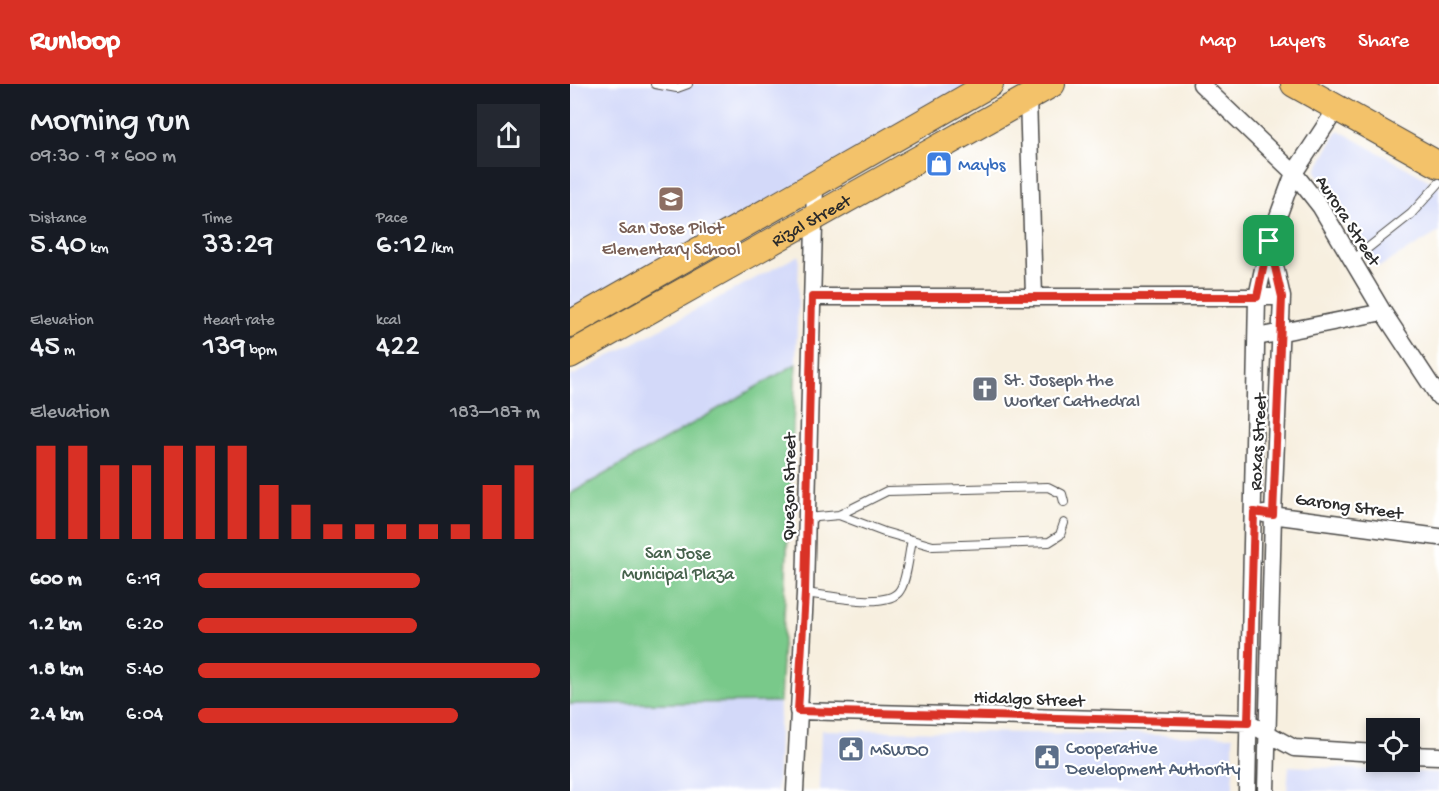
<!DOCTYPE html>
<meta charset="utf-8">
<style>
:root{--surface:#171b24;--page:#242831;--text:#f1f3f6;--muted:#9ea1a6;--accent:#d93025}
body{margin:0;font-family:"Gochi Hand",sans-serif;background:var(--page);color:var(--text);height:100vh;display:flex;flex-direction:column;font-size:22px;white-space:nowrap}
*{box-sizing:border-box;margin:0}
p{font-size:20px;color:var(--muted)}
.icon{flex:none;width:33px;height:33px;fill:none;stroke:currentColor;stroke-width:2;stroke-linecap:round;stroke-linejoin:round}
.map{position:relative;flex:1;overflow:hidden}
.details{display:flex;flex-direction:column;background:var(--surface);width:570px}
.details>*{flex:none}
.fabs{position:absolute;left:796px;top:634px;display:grid;gap:12px}
.fabs a{display:grid;place-items:center;width:54px;height:54px;border-radius:0px;background:var(--surface);box-shadow:0 3px 9px #0003;font-size:30px}
.pin{position:absolute;display:grid;place-items:center;width:51px;height:51px;color:#fff;margin:-26px;border-radius:12px;box-shadow:0 3px 9px #0006}
.round{display:grid;place-items:center;flex:none;width:63px;height:63px;border-radius:0px;background:var(--page)}
.headline{display:flex;align-items:center;justify-content:space-between;height:102px;padding:0 30px}
h1{font-size:33px;font-weight:600;line-height:45px}
.metrics{display:grid;grid-template-columns:repeat(3,1fr);gap:9px;height:102px;padding:6px 30px}
.metrics div{display:grid;align-content:center}
.metrics b{font-size:30px;font-weight:600}
.metrics small{font-size:16px;font-weight:400}
.metrics p{font-size:16px}
.chart{height:168px;padding:12px 30px}
.chart p{display:flex;justify-content:space-between}
.chart svg{width:100%;height:108px;margin-top:6px;stroke:var(--accent);stroke-width:6}
ul{padding:0 30px;list-style:none;font-size:20px}
li{display:grid;grid-template-columns:96px 72px 1fr;align-items:center;height:45px}
li i{height:15px;border-radius:8px;background:var(--accent)}
header{display:flex;align-items:center;gap:36px;box-sizing:border-box;height:84px;padding:0 30px;background:var(--accent);color:#fff}
header strong{font-size:28px}
nav{display:flex;gap:33px;margin-inline-start:auto;font-size:21px}
main{display:flex;flex:1;min-height:0}
.map>svg:first-child{display:block}
</style>
<header>
<strong>Runloop</strong>
<nav><a>Map</a><a>Layers</a><a>Share</a></nav>
</header>
<main>
<section class="details">
<div class="headline"><div><h1>Morning run</h1><p>09:30 · 9 × 600 m</p></div><a class="round"><svg class="icon" aria-label="share" viewBox="0 0 24 24"><path d="M12 15V3M7 8l5-5 5 5M5 13v7h14v-7"/></svg></a></div>
<div class="metrics">
<div><p>Distance</p><b>5.40<small> km</small></b></div>
<div><p>Time</p><b>33:29</b></div>
<div><p>Pace</p><b>6:12<small> /km</small></b></div>
</div>
<div class="metrics">
<div><p>Elevation</p><b>45<small> m</small></b></div>
<div><p>Heart rate</p><b>139<small> bpm</small></b></div>
<div><p>kcal</p><b>422</b></div>
</div>
<div class="chart"><p><span>Elevation</span>183–187 m</p>
<svg viewBox="0 0 160 44" preserveAspectRatio="none"><path d="M5 44V6M15 44V6M25 44V14M35 44V14M45 44V6M55 44V6M65 44V6M75 44V22M85 44V30M95 44V38M105 44V38M115 44V38M125 44V38M135 44V38M145 44V22M155 44V14"/></svg>
</div>
<ul>
<li><b>600 m</b>6:19<i style="width:65%"></i></li>
<li><b>1.2 km</b>6:20<i style="width:64%"></i></li>
<li><b>1.8 km</b>5:40<i style="width:100%"></i></li>
<li><b>2.4 km</b>6:04<i style="width:76%"></i></li>
</ul>
</section>
<div class="map">
<svg width="869" height="707" viewBox="0 0 869 707">
<rect width="100%" height="100%" fill="#fff"/>
<filter id="ink" filterUnits="userSpaceOnUse"><feTurbulence type="fractalNoise" baseFrequency=".0167" numOctaves="2"/><feDisplacementMap in="SourceGraphic" scale="12" xChannelSelector="R" yChannelSelector="G"/><feConvolveMatrix kernelMatrix="1 2 1 2 8 2 1 2 1" color-interpolation-filters="sRGB"/></filter>
<filter id="wash" filterUnits="userSpaceOnUse"><feTurbulence type="fractalNoise" baseFrequency=".008" numOctaves="4" result="noise"/><feDisplacementMap in="SourceGraphic" scale="24" xChannelSelector="R" yChannelSelector="G"/><feGaussianBlur stdDeviation="1.35" result="paint"/><feColorMatrix in="noise" values="0 0 0 0 0 0 0 0 0 0 0 0 0 0 0 0 0 1.4 0 .05"/><feComposite in="paint" operator="in"/></filter>
<g filter="url(#wash)">
<rect width="100%" height="100%" fill="#f7efdf"/>
<path fill="#d3d9f9" d="M0,0H403L0,230Z
M768,46L869,102V148L809,183L746,87Z
M229,171L226,280L0,410V293Z
M210,618L207,707H0V620Z
M251,646L663,652V707H249Z
M719,682L869,689V707H717Z"/>
<path fill="#79c98a" stroke="#527a5a" stroke-width="1.5" d="M226,280L210,618L0,620V410Z"/>
</g>
<g filter="url(#ink)">
<g fill="none" stroke-linecap="round" stroke-linejoin="round">
<defs>
<path id="lane" d="M85,0L107,4L118,0
M784,175L841,130L869,99
M269,431L314,448L363,462L479,458L490,451L494,439
M237,434L269,431L317,407L478,403L492,410L494,418
M235,509C256,511 319,526 330,506C337,496 339,468 342,456"/>
<path id="street" d="M631,0L724,89L750,122L813,228L869,313
M458,13L464,212
M242,213H712
M687,253L813,228
M694,430L869,453
M228,627L678,639L724,664L807,669
M840,671L869,672
M225,707L235,509L245,100
M677,707L687,213L699,157L724,89L767,24
M696,707L703,431L712,213L701,164"/>
<g id="primary">
<path d="M724,0L869,81"/>
<path d="M0,240L420,0"/>
<path id="s1" d="M0,271L482,0"/>
</g>
</defs>
<use href="#lane" stroke="#4a4846" stroke-width="10"/>
<use href="#street" stroke="#4a4846" stroke-width="19"/>
<use href="#primary" stroke="#4a4846" stroke-width="28"/>
<use href="#lane" stroke="#fff" stroke-width="8"/>
<use href="#street" stroke="#fff" stroke-width="16"/>
<use href="#primary" stroke="#f3c26a" stroke-width="26"/>
</g>
</g>
<g fill="none" stroke-linecap="round" stroke-linejoin="round" filter="url(#ink)">
<defs>
<path id="route" d="M699,157L712,213L703,431L684,428L678,639L228,627L235,509L242,213H687Z"/>
</defs>
<use href="#route" stroke="#fff" stroke-width="12"/>
<use href="#route" stroke="#d93025" stroke-width="8"/>
</g>
<defs>
<symbol id="shop-square" viewBox="-11 -11 22 22"><rect x="-9" y="-9" width="18" height="18" rx="4" fill="#3f7fe0" stroke="#fff"/><path d="M-5-2.5h2.3a2.7 3.5 0 0 1 5.4 0H5L5.5 6h-11ZM-1.5-2.5h3a1.5 2.3 0 0 0-3 0Z" fill="#fff"/></symbol>
<symbol id="school-square" viewBox="-11 -11 22 22"><rect x="-9" y="-9" width="18" height="18" rx="4" fill="#8d6e63" stroke="#fff"/><path d="M0-5L7-2L0 1L-7-2ZM-4 1L0 2.5L4 1V4Q0 6-4 4Z" fill="#fff"/></symbol>
<symbol id="church-square" viewBox="-11 -11 22 22"><rect x="-9" y="-9" width="18" height="18" rx="4" fill="#6b7280" stroke="#fff"/><path d="M-1.2-6h2.4v3.5h3.3v2.4h-3.3V6h-2.4V-.1h-3.3v-2.4h3.3Z" fill="#fff"/></symbol>
<symbol id="civic-square" viewBox="-11 -11 22 22"><rect x="-9" y="-9" width="18" height="18" rx="4" fill="#5c6f8a" stroke="#fff"/><path d="M-.6-6.5H3V-4.5H.6V-3L4-1V1h2V6H-6V1h2V-1L-.6-3ZM-1.2 2.5V6h2.4V2.5Z" fill="#fff"/></symbol>
</defs>
<g fill-rule="evenodd">
<use href="#shop-square" x="354" y="65" width="30" height="30"/>
<use href="#school-square" x="86" y="100" width="30" height="30"/>
<use href="#church-square" x="400" y="290" width="30" height="30"/>
<use href="#civic-square" x="266" y="650" width="30" height="30"/>
<use href="#civic-square" x="462" y="658" width="30" height="30"/>
</g>
<g text-anchor="middle" stroke-width="4.5" stroke-linejoin="round" paint-order="stroke">
<g font-size="18" fill="#366cbe" stroke="#fff" text-anchor="start">
<text x="388" y="86">Maybs</text>
</g>
<g font-size="18" fill="#2b2b2b" stroke="#fff">
<text dy="6" stroke="none"><textPath href="#s1" startOffset="276">Rizal Street</textPath></text>
<text transform="translate(779 136) rotate(57)" y="6">Aurora Street</text>
<text transform="translate(687 358) rotate(-87)" y="6">Roxas Street</text>
<text transform="translate(218 403) rotate(-89)" y="6">Quezon Street</text>
<text transform="translate(779 421) rotate(8)" y="6">Garong Street</text>
<text transform="translate(459 614) rotate(2)" y="6">Hidalgo Street</text>
</g>
<g font-size="18" fill="#785e54" stroke="#fff">
<text x="101" y="149">San Jose Pilot<tspan x="101" dy="21">Elementary School</tspan></text>
</g>
<g font-size="18" fill="#5b616d" stroke="#fff" text-anchor="start">
<text x="434" y="301">St. Joseph the<tspan x="434" dy="21">Worker Cathedral</tspan></text>
</g>
<g font-size="18" fill="#46624c" stroke="#fff">
<text x="108" y="474">San Jose<tspan x="108" dy="21">Municipal Plaza</tspan></text>
</g>
<g font-size="18" fill="#4e5e75" stroke="#fff" text-anchor="start">
<text x="496" y="669">Cooperative<tspan x="496" dy="21">Development Authority</tspan></text>
<text x="300" y="671">MSWDO</text>
</g>
</g>
</svg>
<div class="fabs">
<a><svg class="icon" aria-label="locate" viewBox="0 0 24 24"><circle cx="12" cy="12" r="6"/><path d="M12 2v4M12 18v4M2 12h4M18 12h4"/></svg></a>
</div>
<div class="pin" style="left:699px;top:157px;background:#1e9e55"><svg class="icon" aria-label="arrive" viewBox="0 0 24 24"><path d="M6 21V4h12l-3 4 3 4H6"/></svg></div>
</div>
</main>
